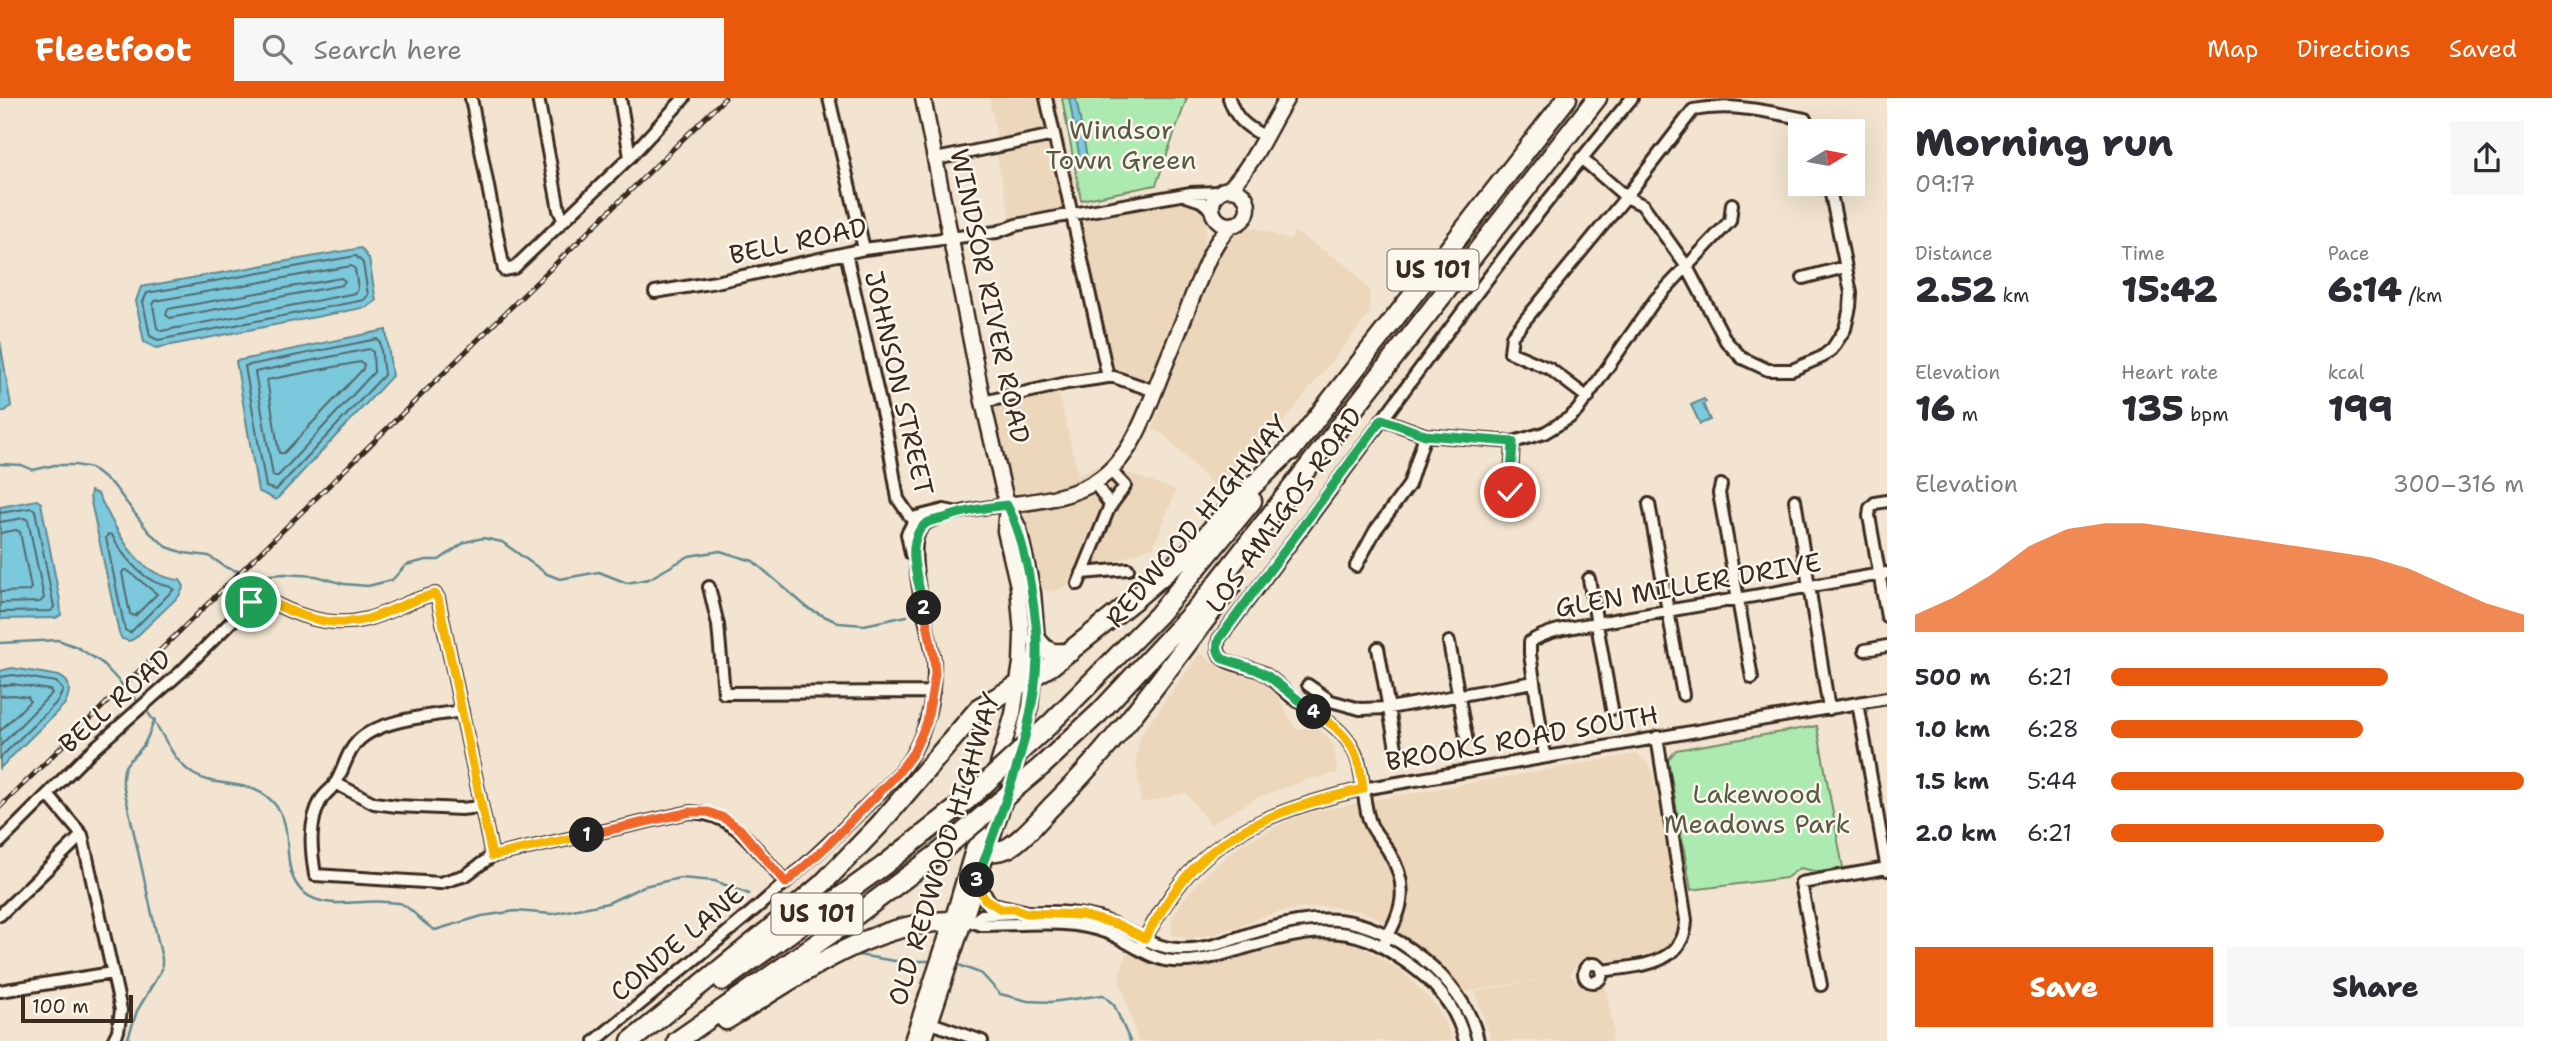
<!DOCTYPE html>
<meta charset="utf-8">
<style>
:root{--surface:#fff;--page:#f7f7f7;--text:#2b2b33;--muted:#7c7c81;--accent:#ea580c}
body{margin:0;font-family:"Shantell Sans",sans-serif;background:var(--page);color:var(--text);height:100vh;display:flex;flex-direction:column;font-size:26px;white-space:nowrap}
*{box-sizing:border-box;margin:0}
p{font-size:23px;color:var(--muted)}
.icon{flex:none;width:38px;height:38px;fill:none;stroke:currentColor;stroke-width:2;stroke-linecap:round;stroke-linejoin:round}
.map{position:relative;flex:1;overflow:hidden}
.panel{display:flex;flex-direction:column;background:var(--surface);width:665px}
.panel>*{flex:none}
.needle{width:46px;rotate:80deg}
.controls{position:absolute;left:1788px;top:21px;display:grid;gap:14px}
.controls a{display:grid;place-items:center;width:77px;height:77px;border-radius:0px;background:var(--surface);box-shadow:0 7px 28px #0002;font-size:35px}
.scale{position:absolute;left:21px;bottom:18px;width:112px;box-sizing:border-box;padding-left:7px;border:4px solid #3b2a1e;border-top:0;font-size:19px;line-height:24px;white-space:nowrap;color:#3b2a1e;-webkit-text-stroke:5px #fbf7ec;paint-order:stroke}
.pin{position:absolute;display:grid;place-items:center;width:60px;height:60px;color:#fff;margin:-30px;border:4px solid #fff;border-radius:50%;box-shadow:0 2px 7px #0007}
.km{position:absolute;width:35px;height:35px;margin:-18px;border-radius:50%;background:#222;color:#fff;font-size:19px;line-height:35px;text-align:center}
.round{display:grid;place-items:center;flex:none;width:74px;height:74px;border-radius:0px;background:var(--page)}
.summary{display:flex;align-items:center;justify-content:space-between;height:119px;padding:0 28px}
h1{font-size:38px;font-weight:800;line-height:52px}
.metrics{display:grid;grid-template-columns:repeat(3,1fr);gap:10px;height:119px;padding:7px 28px}
.metrics div{display:grid;align-content:center}
.metrics b{font-size:35px;font-weight:800}
.metrics small{font-size:19px;font-weight:400}
.metrics p{font-size:19px}
.chart{height:196px;padding:14px 28px}
.chart p{display:flex;justify-content:space-between}
.chart svg{width:100%;height:126px;margin-top:7px;fill:var(--accent);opacity:.7}
.action{display:flex;gap:14px;margin-top:auto;padding:14px 28px}
.action a{flex:1;height:80px;border-radius:0px;background:var(--accent);color:#fff;font-size:28px;font-weight:800;line-height:80px;text-align:center}
.action a+a{background:var(--page);color:var(--text)}
ul{padding:0 28px;list-style:none;font-size:23px}
li{display:grid;grid-template-columns:112px 84px 1fr;align-items:center;height:52px}
li i{height:18px;border-radius:9px;background:var(--accent)}
header{display:flex;align-items:center;gap:42px;box-sizing:border-box;height:98px;padding:0 35px;background:var(--accent);color:#fff}
header strong{font-size:33px}
nav{display:flex;gap:38px;margin-inline-start:auto;font-size:24px}
.search{width:490px;height:63px;background:var(--page);display:flex;align-items:center;gap:18px;box-sizing:border-box;padding:0 24px;border-radius:0px;color:var(--muted);font-size:26px}
main{display:flex;flex:1;min-height:0}
.map>svg:first-child{display:block}
</style>
<header>
<strong>Fleetfoot</strong>
<div class="search"><svg class="icon" aria-label="search" viewBox="0 0 24 24"><circle cx="10" cy="10" r="6"/><path d="M15 15l6 6"/></svg>Search here</div>
<nav><a>Map</a><a>Directions</a><a>Saved</a></nav>
</header>
<main>
<div class="map">
<svg width="1887" height="943" viewBox="0 0 1887 943">
<rect width="100%" height="100%" fill="#f2e4d0"/>
<filter id="ink" filterUnits="userSpaceOnUse"><feTurbulence type="fractalNoise" baseFrequency=".0143" numOctaves="2"/><feDisplacementMap in="SourceGraphic" scale="14" xChannelSelector="R" yChannelSelector="G"/><feConvolveMatrix kernelMatrix="1 2 1 2 8 2 1 2 1" color-interpolation-filters="sRGB"/></filter>
<g filter="url(#ink)">
<path fill="#ecd6bc" d="M989,0H1056L1079,108L1011,122L996,56L997,39Z
M1179,103L1195,108L1207,119L1204,150L1152,285L1111,271L1078,123Z
M1255,130L1290,142L1295,134L1349,169L1369,192L1370,215L1236,383L1225,389L1213,387L1163,336L1152,331L1221,144L1236,131Z
M1055,280L1078,377L1101,366L1176,392L1154,448L1108,466L1054,494L1041,490L1028,428L1010,382L984,296Z
M1200,555L1223,572L1262,583L1278,598L1296,632L1317,628L1333,646L1338,675L1306,682L1261,698L1210,726L1186,695L1141,705L1136,661L1141,637Z
M1637,656L1647,664L1652,673L1679,819L1675,839L1662,853L1617,863L1588,861L1578,864L1572,872L1570,877L1583,890L1605,886L1614,937L1611,938L1612,943H1492L1475,894L1557,878L1458,895L1444,873L1422,853L1374,818L1350,811L1324,808L1296,811L1270,816L1215,836L1187,841L1172,836V820L1186,798L1204,778L1237,749L1289,722L1309,715L1385,700Z
M1305,842L1344,843L1364,850L1404,875L1434,906L1444,922L1452,943H1138L1119,879L1126,855L1159,864L1196,869L1241,860L1270,849Z"/>
<path fill="#adeab1" stroke="#748a68" stroke-width="2" d="M1062,0H1187L1156,87L1081,102Z
M1817,628L1843,770L1819,774L1800,770L1786,780L1691,792L1668,662L1676,652Z"/>
<path fill="#7cc8dc" stroke="#628990" stroke-width="2" d="M1069,0H1076L1081,27L1074,28Z
M1082,32L1088,65L1081,67L1075,34Z
M361,150L369,161L376,203L367,209L156,250L144,244L136,203L141,189Z
M386,232L392,278L276,402L258,393L236,263Z
M0,243L11,308L4,314L0,312Z
M1704,301L1706,304L1703,306L1710,322L1700,326L1691,307Z
M91,393L98,396C117,432 135,478 180,482L184,488L179,498L134,541L129,543L122,541L119,535L90,399Z
M37,402L41,405L60,503L61,517L56,520L0,521V409Z
M12,570L59,578C73,584 70,596 64,607L0,670V573Z"/>
<g fill="none" stroke-linecap="round" stroke-linejoin="round">
<path stroke="#55696a" stroke-width="2" d="M356,158L363,165L368,197L364,202L158,242L150,238L143,204L147,195Z
M351,168L355,171L358,191L356,195L161,233L157,230L153,207L155,203Z
M341,180L345,183L342,187L170,220L166,217L168,211Z
M377,241L380,244L384,277L276,392L266,389L245,268Z
M369,251L373,254L374,274L278,378H273L255,274Z
M360,264L364,266L363,271L284,355H279L267,282Z
M0,415L31,410L35,412L54,509L51,513L0,514
M0,424L24,420L28,422L44,500L40,504L0,505
M0,435L16,432L20,434L31,490L28,493L0,494
M108,436L112,437C120,454 137,475 153,483C160,487 168,487 174,491L130,535L125,532L106,440Z
M124,472H127L157,496L135,518L130,516L122,475Z
M0,579L13,577L56,584L63,592L58,603L0,660
M0,588L13,586L50,592L52,595L0,648
M0,598L13,597L28,599L30,603L0,633"/>
<path stroke="#628990" stroke-width="2.5" d="M0,366L21,367L33,372L55,367H75L91,370L114,388L149,434L167,449L184,455L209,458L227,470L255,478L285,476L316,478L344,486L368,488L392,482L406,467L426,462H439L465,444L483,440L502,444L547,476L560,481L599,474L627,485L649,481L689,458L720,453L753,463L809,511L839,525L864,527L907,518
M0,545L58,542L77,549L102,565L139,605
M144,610C163,630 170,663 195,677C219,691 255,679 277,709C295,732 279,773 303,794C325,813 360,801 386,804C390,805 398,804 402,806C414,812 422,826 435,832L482,818L516,813L552,816L608,805L644,788L680,780L715,783L749,796
M852,856L895,863H928
M959,867L982,876L1000,896L1028,903L1051,904L1103,897L1114,907L1130,943
M127,943L137,913L162,871V861L123,686C122,661 131,665 143,648C148,640 151,630 155,621"/>
<defs>
<path id="minor" d="M471,0L504,172L514,170L630,59L684,0
M538,0L559,112L563,121
M620,0L630,59
M829,0L864,151
M1046,0L1108,279
M1229,0C1235,20 1245,28 1264,38
M1810,33L1805,21C1767,13 1731,5 1693,12L1626,99L1643,107L1687,169L1726,243L1742,260L1768,272H1792L1822,259L1832,251L1845,231L1850,209L1851,195L1829,86
M1581,60L1626,99L1512,238L1510,254L1550,271L1588,300
M936,61L1054,37
M1186,98L1201,103L1212,112
M846,155L886,331L898,401L913,423
M1803,180L1845,169
M655,194L716,184L864,151L997,134L1016,127L1073,116L1191,95L1220,94
M983,304L1067,285L1108,279H1114L1155,293
M1382,321L1425,337L1513,344L1544,335L1569,320L1577,313L1655,202L1730,123L1732,106
M1094,384L1111,408
M1721,387L1719,395L1752,580
M1510,394L1513,344
M1795,402L1829,611
M1887,403L1875,405L1870,410L1869,418L1887,519
M1649,406L1683,597
M911,456L907,436L916,419L944,412L954,414
M1356,468L1375,433L1409,387L1425,337
M1082,475L1128,471
M1589,481L1612,611
M1078,486L1109,410L1125,388L1110,372
M709,489L718,527L724,595L933,594
M1449,544L1466,639
M1378,550L1396,650
M1865,552L1887,548
M1308,587L1331,603L1360,611L1389,610L1534,584
M1858,605L1887,772
M462,613C431,618 380,621 358,643C346,655 344,672 335,686C331,692 324,696 321,702C308,725 311,752 315,777L440,785L466,777L492,758L690,714C739,716 755,752 786,785
M1545,659L1530,556V544C1550,531 1574,529 1597,525L1887,475
M335,685L374,705L397,708L461,711L480,709
M48,697L82,737L121,912L118,933L113,943
M0,744L89,655L182,573L255,500L262,499C294,517 329,531 367,521C390,515 411,501 435,496L438,500L492,758
M0,817L82,737
M969,823L981,827C1022,827 1068,820 1108,835C1127,842 1145,858 1165,862C1189,866 1211,860 1234,853C1276,841 1326,824 1369,842C1384,848 1397,858 1410,867C1437,886 1457,911 1465,943
M974,823L982,817C1020,815 1061,810 1098,820C1125,828 1149,849 1177,851C1201,853 1226,844 1249,836C1320,814 1363,813 1423,861C1448,881 1472,911 1478,943
M1382,848C1402,815 1411,790 1389,754C1384,745 1376,737 1371,727C1361,704 1366,678 1355,655C1343,628 1315,616 1292,599C1281,590 1273,579 1259,573C1247,568 1234,568 1223,561C1217,555 1217,549 1219,541C1357,361 1485,173 1632,0
M1140,849C1151,829 1163,808 1177,790C1221,729 1293,707 1363,691L1887,600
M1584 875a9 9 0 1 1 18 0a9 9 0 1 1-18 0Z
M1601,873C1636,868 1685,868 1686,822L1657,639
M1821,887L1801,785L1887,770
M0,893L112,875
M931,925L982,943
M595,943C684,869 776,799 857,717C876,697 901,678 914,653C929,625 935,593 934,561C929,533 903,448 923,428C936,415 989,409 1007,407"/>
<path id="major" d="M923,0L983,304L1007,407L1019,431L1033,495L1037,542L1030,609L1015,671L924,943
M1229,91C1254,66 1268,30 1287,0
M1212 109a18 18 0 1 1 36 0a18 18 0 1 1-36 0Z
M1007,407C1037,403 1069,400 1095,384C1132,361 1146,315 1161,277C1172,250 1183,224 1193,197C1203,174 1212,145 1231,127
M976,787L991,807L1026,815
M912,943L952,823L1013,616L1021,565L1022,537L1018,488L1005,433L1007,408"/>
<path id="highway" d="M1291,353L1567,0
M1037,542C1046,556 1055,557 1070,554
M1049,627L1158,517L1252,403
M1043,667L1100,614L1204,502L1597,0
M978,735L987,753C994,754 1001,753 1008,750C1024,740 1038,723 1051,709C1119,643 1173,563 1231,488
M723,883L883,768L967,702
M726,922C795,881 869,824 952,823
M631,943L766,834L822,786L879,727L980,609L1051,568L1134,502L1199,446L1231,409L1298,344
M677,943L839,830L940,754"/>
</defs>
<use href="#minor" stroke="#3b2a1e" stroke-width="16"/>
<use href="#major" stroke="#3b2a1e" stroke-width="19"/>
<use href="#highway" stroke="#3b2a1e" stroke-width="23"/>
<use href="#minor" stroke="#fbf7ec" stroke-width="10"/>
<use href="#major" stroke="#fbf7ec" stroke-width="14"/>
<use href="#highway" stroke="#fbf7ec" stroke-width="18"/>
<defs>
<path id="rail" d="M0,709L725,0"/>
</defs>
<use href="#rail" stroke="#3b2a1e" stroke-width="5"/>
<use href="#rail" stroke="#fbf7ec" stroke-width="2.5" stroke-dasharray="8" stroke-linecap="butt"/>
<defs>
<path id="highway-bridge" d="M967,702L1049,627
M940,754L1043,667"/>
</defs>
<use href="#highway-bridge" stroke="#3b2a1e" stroke-width="23" stroke-linecap="butt"/>
<use href="#highway-bridge" stroke="#fbf7ec" stroke-width="18"/>
</g>
</g>
<g fill="none" stroke-linecap="round" stroke-linejoin="round" filter="url(#ink)">
<defs>
<path id="split-1" d="M251,504L262,499C294,517 329,531 367,521C390,515 411,501 435,496L438,500L492,758L587,737"/>
<path id="split-2" d="M587,737L690,714H708L724,720L740,731L786,785L828,747L898,675L913,655L927,624L935,576L934,561L924,510"/>
<path id="split-3" d="M924,510C920,487 903,446 924,427C929,422 937,422 944,420C965,413 985,409 1007,407C1018,428 1023,449 1028,472C1032,495 1036,518 1037,541C1040,623 1004,706 977,782"/>
<path id="split-4" d="M977,782L976,787L985,801L1001,811H1016L1026,815L1082,817L1119,827L1145,840C1155,823 1165,806 1177,790C1221,729 1293,707 1363,691C1360,653 1347,634 1314,614"/>
<path id="split-5" d="M1314,614L1268,578L1257,572L1223,561C1217,555 1216,549 1219,541L1382,321L1425,337L1513,344L1510,394"/>
</defs>
<use href="#split-1" stroke="#fff" stroke-width="14"/>
<use href="#split-2" stroke="#fff" stroke-width="14"/>
<use href="#split-3" stroke="#fff" stroke-width="14"/>
<use href="#split-4" stroke="#fff" stroke-width="14"/>
<use href="#split-5" stroke="#fff" stroke-width="14"/>
<use href="#split-1" stroke="#f5b400" stroke-width="9"/>
<use href="#split-2" stroke="#f0652b" stroke-width="9"/>
<use href="#split-3" stroke="#22a559" stroke-width="9"/>
<use href="#split-4" stroke="#f5b400" stroke-width="9"/>
<use href="#split-5" stroke="#22a559" stroke-width="9"/>
</g>
<g text-anchor="middle" stroke-width="5" stroke-linejoin="round" paint-order="stroke">
<g fill="#fbf7ec" stroke="#75685c" stroke-width="2">
<rect x="1387.5" y="151.5" width="91" height="41" rx="5"/>
<rect x="771.5" y="795.5" width="91" height="41" rx="5"/>
</g>
<g font-size="24" font-weight="bold" fill="#3b2a1e">
<text x="1433" y="180">US 101</text>
<text x="817" y="824">US 101</text>
</g>
<g font-size="26" fill="#585a43" stroke="#fbf7ec">
<text x="1121" y="41">Windsor<tspan x="1121" dy="30">Town Green</tspan></text>
<text x="1757" y="705">Lakewood<tspan x="1757" dy="30">Meadows Park</tspan></text>
</g>
<g font-size="26" fill="#3b2a1e" stroke="#fbf7ec">
<text transform="translate(798 143) rotate(-12)" y="9">BELL ROAD</text>
<text transform="translate(990 198) rotate(78)" y="9">WINDSOR RIVER ROAD</text>
<text transform="translate(899 285) rotate(77)" y="9">JOHNSON STREET</text>
<text transform="translate(1284 412) rotate(-54)" y="9">LOS AMIGOS ROAD</text>
<text transform="translate(1197 423) rotate(-50)" y="9">REDWOOD HIGHWAY</text>
<text transform="translate(1688 487) rotate(-10)" y="9">GLEN MILLER DRIVE</text>
<text transform="translate(115 603) rotate(-42)" y="9">BELL ROAD</text>
<text transform="translate(1522 640) rotate(-10)" y="9">BROOKS ROAD SOUTH</text>
<text transform="translate(944 751) rotate(-73)" y="9">OLD REDWOOD HIGHWAY</text>
<text transform="translate(677 845) rotate(-40)" y="9">CONDE LANE</text>
</g>
</g>
</svg>
<div class="controls">
<a><svg class="needle" viewBox="-14 -14 28 28"><path d="M0-13l5 13h-10z" fill="#e53935"/><path d="M0 13l5-13h-10z" fill="#7c7c81"/></svg></a>
</div>
<div class="scale">100 m</div>
<div class="pin" style="left:251px;top:504px;background:#1e9e55"><svg class="icon" aria-label="arrive" viewBox="0 0 24 24"><path d="M6 21V4h12l-3 4 3 4H6"/></svg></div>
<div class="pin" style="left:1510px;top:394px;background:#d93025"><svg class="icon" aria-label="check" viewBox="0 0 24 24"><path d="M5 12l5 5 9-10"/></svg></div>
<b class="km" style="left:587px;top:737px">1</b>
<b class="km" style="left:924px;top:510px">2</b>
<b class="km" style="left:977px;top:782px">3</b>
<b class="km" style="left:1314px;top:614px">4</b>
</div>
<section class="panel">
<div class="summary"><div><h1>Morning run</h1><p>09:17</p></div><a class="round"><svg class="icon" aria-label="share" viewBox="0 0 24 24"><path d="M12 15V3M7 8l5-5 5 5M5 13v7h14v-7"/></svg></a></div>
<div class="metrics">
<div><p>Distance</p><b>2.52<small> km</small></b></div>
<div><p>Time</p><b>15:42</b></div>
<div><p>Pace</p><b>6:14<small> /km</small></b></div>
</div>
<div class="metrics">
<div><p>Elevation</p><b>16<small> m</small></b></div>
<div><p>Heart rate</p><b>135<small> bpm</small></b></div>
<div><p>kcal</p><b>199</b></div>
</div>
<div class="chart"><p><span>Elevation</span>300–316 m</p>
<svg viewBox="0 0 160 44" preserveAspectRatio="none"><path d="M0 44V38L10 32L20 24L30 14L40 8L50 6L60 6L70 8L80 10L90 12L100 14L110 16L120 18L130 22L140 28L150 34L160 38V44z"/></svg>
</div>
<ul>
<li><b>500 m</b>6:21<i style="width:67%"></i></li>
<li><b>1.0 km</b>6:28<i style="width:61%"></i></li>
<li><b>1.5 km</b>5:44<i style="width:100%"></i></li>
<li><b>2.0 km</b>6:21<i style="width:66%"></i></li>
</ul>
<div class="action"><a>Save</a><a>Share</a></div>
</section>
</main>
